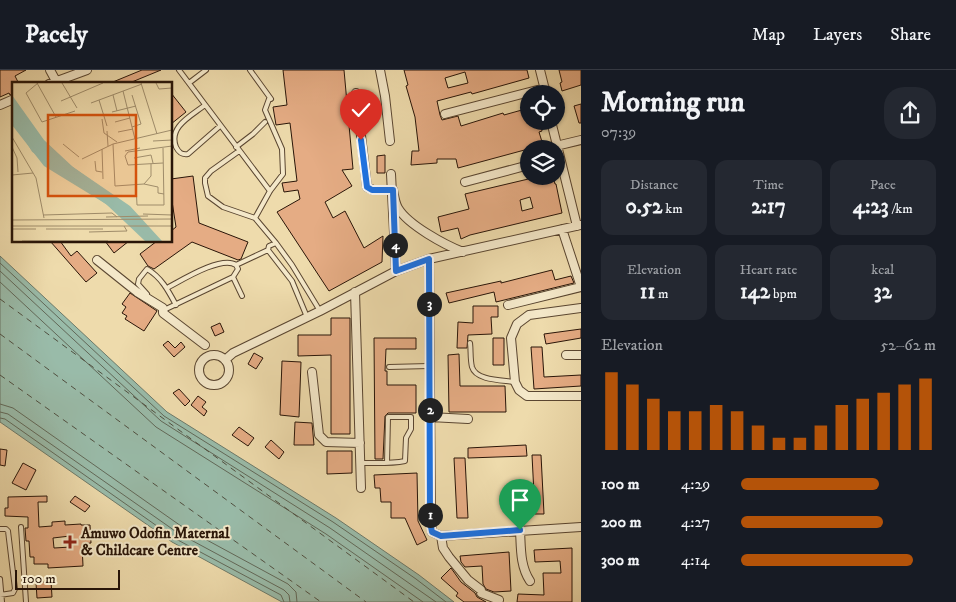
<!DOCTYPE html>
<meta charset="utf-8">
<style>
:root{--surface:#171b24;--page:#242831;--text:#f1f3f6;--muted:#9ea1a6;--line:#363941;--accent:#b45309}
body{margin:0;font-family:"IM FELL DW Pica",serif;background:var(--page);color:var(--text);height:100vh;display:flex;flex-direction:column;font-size:19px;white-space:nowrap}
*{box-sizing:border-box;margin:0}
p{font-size:16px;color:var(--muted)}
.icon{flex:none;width:28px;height:28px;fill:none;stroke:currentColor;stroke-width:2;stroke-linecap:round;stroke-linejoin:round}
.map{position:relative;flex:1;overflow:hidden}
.sheet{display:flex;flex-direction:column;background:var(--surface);width:375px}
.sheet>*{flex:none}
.fabs{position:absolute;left:520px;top:15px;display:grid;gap:10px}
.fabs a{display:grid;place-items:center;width:45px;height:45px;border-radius:50%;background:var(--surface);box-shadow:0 1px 4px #0004;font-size:25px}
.scale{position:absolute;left:15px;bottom:12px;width:105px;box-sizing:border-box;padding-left:5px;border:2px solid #291508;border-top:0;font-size:14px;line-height:18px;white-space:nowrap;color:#291508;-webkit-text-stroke:4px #f4e8c9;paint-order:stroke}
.pin{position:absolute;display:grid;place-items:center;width:42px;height:42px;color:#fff;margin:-51px -21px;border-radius:50% 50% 50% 0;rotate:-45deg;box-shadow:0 0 5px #0007}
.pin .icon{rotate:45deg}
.km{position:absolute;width:25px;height:25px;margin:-12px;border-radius:50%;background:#222;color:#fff;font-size:14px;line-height:25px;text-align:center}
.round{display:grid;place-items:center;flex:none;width:52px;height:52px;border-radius:20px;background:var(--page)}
.overview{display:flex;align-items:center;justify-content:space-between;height:85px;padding:0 20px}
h1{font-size:28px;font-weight:700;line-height:38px}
.metrics{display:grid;grid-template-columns:repeat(3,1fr);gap:8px;height:85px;padding:5px 20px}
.metrics div{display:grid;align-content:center;border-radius:12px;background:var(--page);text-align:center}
.metrics b{font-size:21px;font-weight:700}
.metrics small{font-size:14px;font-weight:400}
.metrics p{font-size:14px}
.chart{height:140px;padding:10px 20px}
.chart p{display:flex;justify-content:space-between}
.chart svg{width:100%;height:90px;margin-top:5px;stroke:var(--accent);stroke-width:6}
ul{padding:0 20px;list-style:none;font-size:16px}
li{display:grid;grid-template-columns:80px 60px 1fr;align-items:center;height:38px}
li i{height:12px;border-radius:6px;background:var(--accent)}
header{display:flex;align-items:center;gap:30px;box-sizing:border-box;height:70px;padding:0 25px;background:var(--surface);border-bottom:1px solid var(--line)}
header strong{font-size:24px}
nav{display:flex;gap:28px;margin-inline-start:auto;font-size:18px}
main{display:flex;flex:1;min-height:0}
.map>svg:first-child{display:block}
</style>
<header>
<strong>Pacely</strong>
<nav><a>Map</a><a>Layers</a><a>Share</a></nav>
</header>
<main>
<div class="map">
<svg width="581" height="532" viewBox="0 0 581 532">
<rect width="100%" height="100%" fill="#eedbac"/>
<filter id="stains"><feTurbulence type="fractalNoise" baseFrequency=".004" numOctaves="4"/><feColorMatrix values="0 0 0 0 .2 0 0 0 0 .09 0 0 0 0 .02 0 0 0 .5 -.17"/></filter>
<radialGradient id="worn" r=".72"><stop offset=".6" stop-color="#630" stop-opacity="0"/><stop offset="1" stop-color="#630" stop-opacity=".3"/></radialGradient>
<path fill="#99bba9" stroke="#6c7969" d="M0,186L167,342L336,448L419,505L454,532H282L172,472L0,352Z"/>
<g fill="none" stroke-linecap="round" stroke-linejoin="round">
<path stroke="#616858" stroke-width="1" d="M0,193L164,346L333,452L416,509L446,532
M0,201L161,351L330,458L436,532
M0,212L156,357L326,464L423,532
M0,334L13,338L181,456L288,514L296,522L297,532
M0,342L8,344L178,463L284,520L289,525L290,532
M0,348L5,349L174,468L281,525L284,532"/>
<path stroke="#504f40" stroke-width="1" stroke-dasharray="6 5" stroke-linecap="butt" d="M0,229L414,532
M0,264L366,532
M0,305L321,532"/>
</g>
<path fill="#e5ac84" stroke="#291508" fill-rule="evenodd" d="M0,0H26L15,6L19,14H14V23L10,25L9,23L0,27Z
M142,0H161L127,14H108Z
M283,0H344L353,99L342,100L352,116L325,132L333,148L345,141L364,178L383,166L382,192L329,221L277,142L300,129L298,120L284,122L282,113L297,111L290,53L276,55L273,37L287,35Z
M404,0H527L529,8L472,24L471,22L437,31L440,45L442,50L458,46L461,56L503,43L504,45L529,38V51H539L541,55L542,61L539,62L543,75L458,98L456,89H437V93L411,95L412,81H419L415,47L406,16L408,15ZM465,2L468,13L448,18L445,8Z
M559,0H581V15L562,21L560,13L562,12Z
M171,23L186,42L171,54Z
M581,34V53H579L574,36Z
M385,85V103H377V86Z
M193,106L199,153L248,172L241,189L238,190L192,172L154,199L148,196L140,184L157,171H171V161L176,157L171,125V109Z
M541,106H553L555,114H556L562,143L470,165L461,169L458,158L441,162L438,147L469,139L465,124ZM530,127L533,138L522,141L520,130Z
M50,171H60L71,186L77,181L97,203L86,212Z
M105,171H129L114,183Z
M552,200L555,210L571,206L574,213L496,232L494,222L449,233L446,223L501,211V213Z
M130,223L157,241L144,261L125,249L127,246L122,243L126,237L122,234Z
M473,236H498V247H491L492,264L468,265L467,278H457L458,252L473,253Z
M331,248H350V364H331V285L298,286V265H331Z
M220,253L224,262L215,266L211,257Z
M581,259V268L546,274L544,264Z
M374,268H416V279H386L385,301H387V315H416V343H388L385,346L383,389H375Z
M493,268H504V295H493Z
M168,271L175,278L181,272L185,277L174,287L163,275Z
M531,277H542L544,307L581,305V316L534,319Z
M254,283L263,288L256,299L248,294Z
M459,284L460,316H505L506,342H449L448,285Z
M282,291L301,292L299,347L280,345Z
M179,319L190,331L185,336L173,323Z
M198,326L206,332L202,337L207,341L204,346L191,335Z
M295,352L312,353L314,375H294Z
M239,357L254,368L248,376L232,365Z
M271,370L284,382L279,389L265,377Z
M526,375L527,386L468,388V378Z
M0,379L7,380L5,396L0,395Z
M327,381H352V403L327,404Z
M532,385H541L544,444H535Z
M454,388H465L468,448H457Z
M23,393L36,400L26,420L12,413Z
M417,403L418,451L427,470L417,475L405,448H391V432H381L380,418H375L374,405Z
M47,426V432H38L39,457L52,456V452L65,451V455L81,454V455H90L91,473L82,474L83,496L48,498V494H34V487H30L29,471H26L25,458H28V447L5,446V438H8V427ZM70,466L71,477L54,478L53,468Z
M75,426L90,436L85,442L70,432Z
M572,478V532H517L518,524L544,525L543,503H561L560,491L535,492L534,480Z
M509,482L511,521L494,522L486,519L483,514L482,496L465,497L461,492L460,486Z
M451,498L461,512L475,523L477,527L486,532H464L456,526L458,523L441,508Z
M51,511L52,527L37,528L36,513Z"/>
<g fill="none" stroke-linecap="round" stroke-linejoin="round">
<defs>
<path id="lane" d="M179,0L270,121
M250,0L271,29H269L265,40L282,79L283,104L270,121L255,148
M189,13L206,0
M205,35C191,46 168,57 176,77C179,83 182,85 188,84L220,56
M236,77L253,64L265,52
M239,81L211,101L205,108V113L208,126L223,137L255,148L276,173L292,195L320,241
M276,173L269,176L268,180L292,211L307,247
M236,195L268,180
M233,207L242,226
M167,218C182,210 222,185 236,195
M147,224L138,214L139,209L147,199C161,207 168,220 176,235
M164,243L166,239L233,207L238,199L236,195
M470,273C471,280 470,289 472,297C476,311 503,310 515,312
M389,297L429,296
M360,393C375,393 391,394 405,391L406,368L411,359V347H388L387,393
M21,457L26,532
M0,459H6L8,461L15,519L13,523L0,525
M0,509L2,532"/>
<path id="street" d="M50,0L56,11
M380,0L385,26L390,71
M540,0L546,24
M49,14L87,0
M356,23L367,117L373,120H393C394,125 395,133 398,138C408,155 445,175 463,182
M0,35L14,29
M445,44L545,18
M551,51L577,156
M556,76L581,70
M391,104L396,201
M465,112L529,95
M562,159L581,217
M429,189L431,452L432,462L441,466L581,457
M97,190L137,222L163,238V243L205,275
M355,222L361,418
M508,235L581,217
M581,238L529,245L517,254L511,268L515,312L519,320L527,326H581
M566,285H581
M199 300a15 15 0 1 1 30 0a15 15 0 1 1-30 0Z
M225,290L233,283L320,241L396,201L429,189L581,155
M312,302L319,365L326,372L360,373
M430,347L468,349
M520,460C521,478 520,496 530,511
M441,466L443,478L449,487L468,510L481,520V523L499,530"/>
</defs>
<use href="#lane" stroke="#5a4631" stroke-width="6"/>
<use href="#street" stroke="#5a4631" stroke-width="10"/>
<use href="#lane" stroke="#f4e8c9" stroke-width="4"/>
<use href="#street" stroke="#f4e8c9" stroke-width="8"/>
</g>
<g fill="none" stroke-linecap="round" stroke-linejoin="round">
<defs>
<path id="route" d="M361,70L367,117L372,120H393L396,201L429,189L430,452L432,462L441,466L520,460"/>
</defs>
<use href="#route" stroke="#fff" stroke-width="10"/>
<use href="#route" stroke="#1a73e8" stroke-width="6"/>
</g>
<path fill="#8f2418" stroke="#f4e8c9" stroke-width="2" d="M67.5 464.5h5v5h5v5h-5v5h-5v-5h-5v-5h5z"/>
<g text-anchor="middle" stroke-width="4" stroke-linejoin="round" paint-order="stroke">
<g font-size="15" font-weight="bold" fill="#291508" stroke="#f4e8c9" text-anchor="start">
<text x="81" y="468">Amuwo Odofin Maternal<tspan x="81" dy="17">&amp; Childcare Centre</tspan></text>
</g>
</g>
<g transform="translate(12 12)">
<rect width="160" height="160" fill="#eedbac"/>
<path d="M0,13L32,58L61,85L118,124L150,159H133L94,122L32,84L0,43Z" fill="#99bba9"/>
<path fill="none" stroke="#99bba9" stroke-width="2.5" d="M0,22L26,61L101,116L116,132M0,27L22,64L116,133M0,34L21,69L110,132M129,146L141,159M133,147L147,159"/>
<path fill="none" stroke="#9f8c6a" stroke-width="1" d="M25,1L44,35M26,1L14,11L30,40L63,29M50,1L65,26M129,1L145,52M144,1L147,7L160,6M111,9L123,57M101,13L105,29M87,18L95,44M49,19L91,1M79,21L130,2M100,30L124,24M90,37L92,51L105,60M103,40L118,36M120,45L129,42L120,13M95,49L96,64M106,50L121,47M0,55L24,96L32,136M141,59L160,58M51,62L67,75M101,62L103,104L132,102L139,94V82M0,65L5,76L6,90M90,67L91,97M113,69L128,66M122,76L139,73L141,81M70,77L101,62L160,48M83,79L84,89L90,90M151,81L116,83L113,74L116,70L160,64M0,93L21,91M132,102L146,105V111L152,112M124,103L125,123H152L151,66M131,132L160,133M31,133L100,131L105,135M94,135L136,134M0,138L160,137M0,144H160M0,147H24M34,147H91M77,150L115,149L112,144M10,159H96"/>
<path fill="#d5520c" fill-opacity="0.15" stroke="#d5520c" stroke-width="2.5" d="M36,33H124V114H36Z"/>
<rect width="160" height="160" fill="none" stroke="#291508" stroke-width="2.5"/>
</g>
<rect width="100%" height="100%" filter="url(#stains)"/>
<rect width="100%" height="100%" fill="url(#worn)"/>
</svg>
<div class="fabs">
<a><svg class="icon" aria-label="locate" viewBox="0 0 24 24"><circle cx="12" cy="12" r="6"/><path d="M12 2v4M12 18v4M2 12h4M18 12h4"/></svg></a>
<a><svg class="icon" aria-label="layers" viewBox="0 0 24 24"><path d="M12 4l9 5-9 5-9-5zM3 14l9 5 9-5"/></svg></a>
</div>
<div class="scale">100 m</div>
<div class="pin" style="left:520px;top:460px;background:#1e9e55"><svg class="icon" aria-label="arrive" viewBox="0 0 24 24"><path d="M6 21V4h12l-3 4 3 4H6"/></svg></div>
<div class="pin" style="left:361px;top:70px;background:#d93025"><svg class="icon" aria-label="check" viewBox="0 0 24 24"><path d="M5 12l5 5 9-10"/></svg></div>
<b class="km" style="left:430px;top:445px">1</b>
<b class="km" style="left:430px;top:340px">2</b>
<b class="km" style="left:429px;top:234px">3</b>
<b class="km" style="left:395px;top:175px">4</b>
</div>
<section class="sheet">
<div class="overview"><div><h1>Morning run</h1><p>07:39</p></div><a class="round"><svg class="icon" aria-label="share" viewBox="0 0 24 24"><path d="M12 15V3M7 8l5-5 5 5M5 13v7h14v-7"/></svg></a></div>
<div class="metrics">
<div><p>Distance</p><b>0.52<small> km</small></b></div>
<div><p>Time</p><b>2:17</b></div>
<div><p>Pace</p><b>4:23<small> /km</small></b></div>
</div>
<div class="metrics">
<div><p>Elevation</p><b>11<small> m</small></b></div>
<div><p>Heart rate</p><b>142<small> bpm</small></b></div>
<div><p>kcal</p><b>32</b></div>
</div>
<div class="chart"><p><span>Elevation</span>52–62 m</p>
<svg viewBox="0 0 160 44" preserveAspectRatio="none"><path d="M5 44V6M15 44V12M25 44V19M35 44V25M45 44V25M55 44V22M65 44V25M75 44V32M85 44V38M95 44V38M105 44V32M115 44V22M125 44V19M135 44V16M145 44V12M155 44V9"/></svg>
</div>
<ul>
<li><b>100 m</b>4:29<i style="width:71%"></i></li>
<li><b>200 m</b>4:27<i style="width:73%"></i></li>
<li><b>300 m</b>4:14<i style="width:88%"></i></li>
</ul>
</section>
</main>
